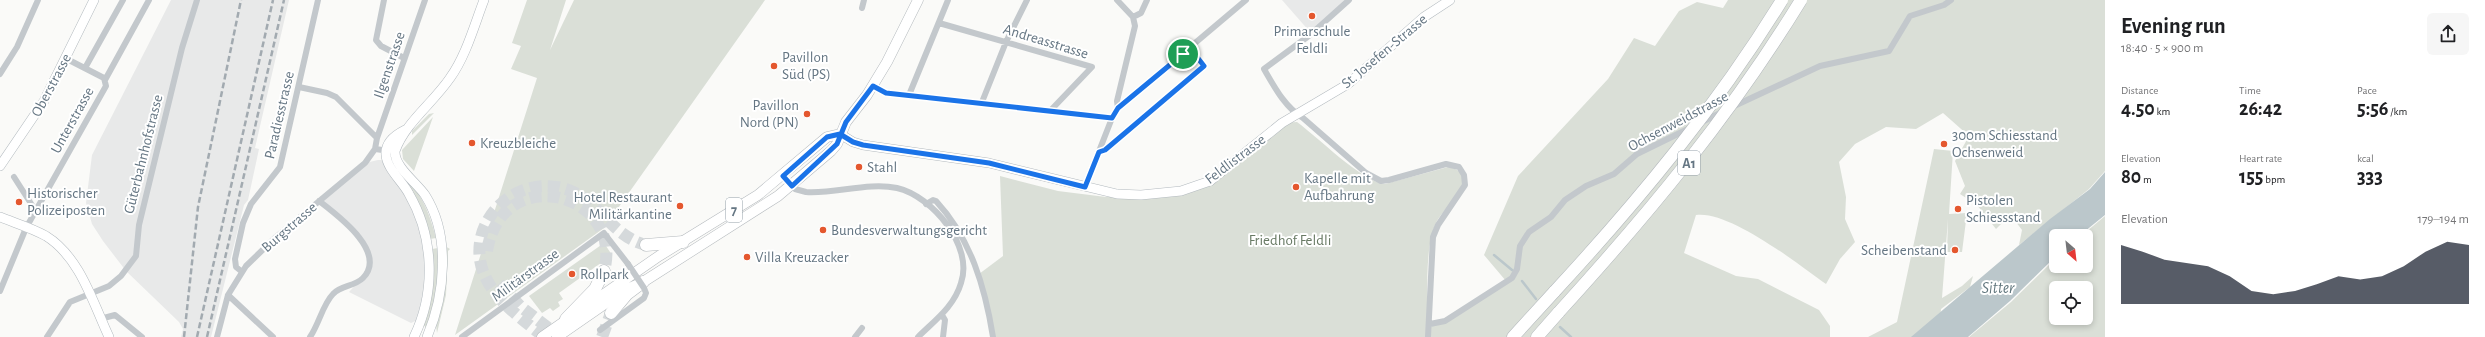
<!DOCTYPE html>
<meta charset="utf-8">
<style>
:root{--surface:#fff;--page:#f6f6f6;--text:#202124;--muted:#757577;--accent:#111827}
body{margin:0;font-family:"Alegreya Sans",sans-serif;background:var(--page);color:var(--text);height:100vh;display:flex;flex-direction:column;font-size:15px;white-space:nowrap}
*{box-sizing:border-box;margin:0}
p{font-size:13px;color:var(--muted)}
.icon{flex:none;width:22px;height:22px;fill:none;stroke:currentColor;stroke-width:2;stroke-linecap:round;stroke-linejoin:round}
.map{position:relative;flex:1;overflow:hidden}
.sheet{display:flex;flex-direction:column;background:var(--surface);width:380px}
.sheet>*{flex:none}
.needle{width:26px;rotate:152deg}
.buttons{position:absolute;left:2049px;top:229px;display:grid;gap:8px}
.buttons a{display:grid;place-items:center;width:44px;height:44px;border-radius:6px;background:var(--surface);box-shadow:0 2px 6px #0003;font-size:20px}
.pin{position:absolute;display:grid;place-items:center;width:34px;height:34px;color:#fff;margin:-17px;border:2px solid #fff;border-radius:50%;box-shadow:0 1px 4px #0007}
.round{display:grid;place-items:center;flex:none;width:42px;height:42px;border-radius:6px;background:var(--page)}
.overview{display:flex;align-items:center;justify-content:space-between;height:68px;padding:0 16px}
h1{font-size:22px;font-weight:700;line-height:30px}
.metrics{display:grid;grid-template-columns:repeat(3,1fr);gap:6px;height:68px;padding:4px 16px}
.metrics div{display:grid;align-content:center}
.metrics b{font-size:20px;font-weight:700}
.metrics small{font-size:11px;font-weight:400}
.metrics p{font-size:11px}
.chart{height:112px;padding:8px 16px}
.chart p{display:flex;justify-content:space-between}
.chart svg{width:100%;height:72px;margin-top:4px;fill:var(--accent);opacity:.7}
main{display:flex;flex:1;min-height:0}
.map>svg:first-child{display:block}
</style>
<main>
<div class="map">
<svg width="2105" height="337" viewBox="0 0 2105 337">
<rect width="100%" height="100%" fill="#fafaf8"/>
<path fill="#e8e9e9" d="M171,0H289L255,148L259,149L248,200L244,205L211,337H181L183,329L179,322L126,271L103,241L92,224L86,203L92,155Z
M1282,0H1346L1310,32Z
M378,160H387L408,192L429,260L422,318L411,323L349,292L361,279L369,262L362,242L320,201L365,163Z"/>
<path fill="#dadfd7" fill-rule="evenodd" d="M527,0H566L550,50L574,0H765L604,228L455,335L537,78L511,69L521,46L512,43Z
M1728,0H2105V171L2089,189L2019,245L2022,230L2013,218L2002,223L1996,229L1977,205L1960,194L1965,186L1955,161L1969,136L1943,113L1916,129L1886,127L1855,144L1839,162L1846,197L1845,219L1855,242L1840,259L1826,284C1798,264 1729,210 1696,215L1684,253L1736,276L1758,279L1819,310L1830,326V337H993L979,274L1003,256L1000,176L1058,191L1106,197L1201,185L1282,123L1297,122C1319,138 1361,181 1385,184L1448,167C1455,168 1462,171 1463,179C1463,195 1442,210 1436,223C1424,248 1428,300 1427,329L1506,281L1484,255L1518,176L1608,79L1634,38L1655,46L1679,11L1697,2L1723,8Z
M434,113L412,135V131L429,114Z
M433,117L414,171L403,159L402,150Z
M1934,149L1953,151L1949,214L1967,213L1962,252H1947L1948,219L1942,298L1962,286L1973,276L1970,287L1941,309L1939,337H1868L1897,322Z
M393,161C417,189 427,202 436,238L430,239L418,202L391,162Z
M2105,216V337H1969L2011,302L2056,258V266H2086V236H2081ZM2056,288H2086V318H2056Z
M604,243L612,255L559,293L563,299L558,302L560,306L553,311L550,308L542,313L529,296Z
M445,246L450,249L448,251L446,295L437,333L436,325L445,288Z
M438,248L437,296L427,328L423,325L432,249Z"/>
<path fill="#bbc7cb" d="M2105,172V215L2079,236H2056V256L2010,301L1968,337H1911L2050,219L2090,189Z"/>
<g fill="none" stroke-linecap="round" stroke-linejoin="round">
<path stroke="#bbc7cb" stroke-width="2.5" d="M1494,255L1512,270
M1522,281L1536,299
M1560,327L1571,337"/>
<path stroke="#d5d9db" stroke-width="12" stroke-dasharray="12 6" stroke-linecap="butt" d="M487,251C502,160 625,193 604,271
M499,284L521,307L560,337
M544,337C525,321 501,305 488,282C459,232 508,175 562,188C599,197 608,235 646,245
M602,337L611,313"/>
<defs>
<path id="secondary" d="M405,130C395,135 385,143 386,155C387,169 403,182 409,194C434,237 436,292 414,337
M840,134L853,142L863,145L989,163L1117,194L1141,195L1181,191L1210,181L1282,123L1348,84L1424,17L1450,0
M0,166L44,101L94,0
M0,217C15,223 32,228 46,236C80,257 93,303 109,337
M427,337C445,295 451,236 425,195C417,183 394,167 395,151C405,123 433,103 450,78C466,56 474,26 484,0"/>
<path id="primary" d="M542,337L659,256L758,195L827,137L840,134
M557,337L625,290L643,282L778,196L831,151L837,144L846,122L867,95L887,62L918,0"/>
<path id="highway" d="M646,245L683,242
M611,313L627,294L643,282
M566,319L595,289L604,271
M1513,337L1555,291
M1537,337L1559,312"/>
</defs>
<use href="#secondary" stroke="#b3babf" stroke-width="10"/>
<use href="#primary" stroke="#b5babe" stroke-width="11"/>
<use href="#highway" stroke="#b4b9bd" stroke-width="13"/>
<path stroke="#c3c8cc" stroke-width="6" d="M384,0L376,40L381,46L404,58
M1349,0L1310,35L1264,69C1275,88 1285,107 1303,118L1366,173L1381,181L1389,180L1446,164L1459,167L1464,175L1465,185L1438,225L1433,237L1428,337
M862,8L864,0
M1133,17L1141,13L1147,0
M939,23L1092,67L1050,111
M85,68L123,0
M0,74L17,47L38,0
M105,80L149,0
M299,87L327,93L336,97L377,138L375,149
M873,87L886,93L1112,118
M909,95L948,0
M982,102L1006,42L1027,0
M1732,107L1820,66L1889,51L1910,16L1944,5L1951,0
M1118,108L1246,0
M1702,122L1722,112
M377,138L425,0
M1099,152L1105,150L1204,66L1190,48
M783,176L795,189L806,192C835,194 868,182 897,188C932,196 974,246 961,283C954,307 934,321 918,337
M14,177L37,213
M1085,187L1112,118L1118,108L1117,101L1135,26L1133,17L1117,0
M926,204L933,200L936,201C971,239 985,287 993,337
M241,271L236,267L235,259L243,223L251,204L280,167L318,0
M0,291L26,228L106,86L104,78L65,58
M228,295L273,337
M942,315L945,320L943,337
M100,319L115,315L142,337
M1430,324L1445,321L1512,278L1517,269L1520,246L1529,232L1551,217L1565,200L1586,186L1614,174L1637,154L1690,128
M600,330L644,298L646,293L644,288
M47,337L70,302L109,286L121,276L136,256L139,225L182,48L197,0
M217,337L228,295L246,266L276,237L365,163L375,149L390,151
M310,337C319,324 323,304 333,294C341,285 354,287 363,278C388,252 337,215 319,201
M462,337L604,233L628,264
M855,337L862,328"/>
<use href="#secondary" stroke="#fff" stroke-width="9"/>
<use href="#primary" stroke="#fff" stroke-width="10"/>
<use href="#highway" stroke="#fff" stroke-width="12"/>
<path stroke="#a2aab0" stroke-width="2.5" stroke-dasharray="6 3" stroke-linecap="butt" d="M184,337L198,207L241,0
M197,337L273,0
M207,337L284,0"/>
<defs>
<path id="highway-bridge" d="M1555,291C1639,200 1717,106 1782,0
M1559,312C1650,212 1730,116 1801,0"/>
</defs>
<use href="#highway-bridge" stroke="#b4b9bd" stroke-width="13" stroke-linecap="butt"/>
<path stroke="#c3c8cc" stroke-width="6" d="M628,264L644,288"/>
<use href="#highway-bridge" stroke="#fff" stroke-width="12"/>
</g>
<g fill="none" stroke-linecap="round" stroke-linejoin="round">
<defs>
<path id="route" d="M1183,54L1118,108L1112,118L886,93L873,86L846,122L837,144L792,186L783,176L827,137L840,134L853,142L863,145L989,163L1085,187L1099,152L1105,150L1204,66L1190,48L1183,54"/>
</defs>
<use href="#route" stroke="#fff" stroke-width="8"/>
<use href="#route" stroke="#1a73e8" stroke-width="5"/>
</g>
<g fill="#e4572e" stroke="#fff" stroke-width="1.5">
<circle cx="1312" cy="16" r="4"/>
<circle cx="774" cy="66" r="4"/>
<circle cx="807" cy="114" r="4"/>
<circle cx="472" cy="143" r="4"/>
<circle cx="1944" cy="144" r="4"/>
<circle cx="859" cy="167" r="4"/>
<circle cx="1296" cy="187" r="4"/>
<circle cx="19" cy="202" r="4"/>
<circle cx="680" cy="206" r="4"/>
<circle cx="1958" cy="209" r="4"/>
<circle cx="823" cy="230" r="4"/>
<circle cx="1955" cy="250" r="4"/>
<circle cx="747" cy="257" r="4"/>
<circle cx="572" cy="274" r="4"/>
</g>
<g text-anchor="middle" stroke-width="4" stroke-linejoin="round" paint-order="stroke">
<g fill="#fff" stroke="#939fa8" stroke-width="1">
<rect x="1678" y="151" width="22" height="24" rx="3"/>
<rect x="726" y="198" width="16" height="24" rx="3"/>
</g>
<g font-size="14" font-weight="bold" fill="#657683">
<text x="1689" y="168">A1</text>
<text x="734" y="215">7</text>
</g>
<g font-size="15" fill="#657683" stroke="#fff" text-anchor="start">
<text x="1312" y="36" text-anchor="middle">Primarschule<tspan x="1312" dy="17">Feldli</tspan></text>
<text x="782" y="62">Pavillon<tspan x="782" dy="17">Süd (PS)</tspan></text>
<text x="799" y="110" text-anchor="end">Pavillon<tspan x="799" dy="17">Nord (PN)</tspan></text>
<text x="1952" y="140">300m Schiesstand<tspan x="1952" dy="17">Ochsenweid</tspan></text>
<text x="480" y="148">Kreuzbleiche</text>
<text x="867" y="172">Stahl</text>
<text x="1304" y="183">Kapelle mit<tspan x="1304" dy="17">Aufbahrung</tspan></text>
<text x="27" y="198">Historischer<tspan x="27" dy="17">Polizeiposten</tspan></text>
<text x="672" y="202" text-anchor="end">Hotel Restaurant<tspan x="672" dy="17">Militärkantine</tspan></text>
<text x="1966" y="205">Pistolen<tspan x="1966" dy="17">Schiessstand</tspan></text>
<text x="831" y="235">Bundesverwaltungsgericht</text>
<text x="1947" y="255" text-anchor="end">Scheibenstand</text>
<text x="755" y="262">Villa Kreuzacker</text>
<text x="580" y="279">Rollpark</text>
</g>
<g font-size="15" fill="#657683" stroke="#fff">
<text transform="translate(1046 41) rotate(17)" y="5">Andreasstrasse</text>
<text transform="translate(1384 51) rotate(-40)" y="5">St. Josefen-Strasse</text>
<text transform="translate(389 65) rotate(-71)" y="5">Ilgenstrasse</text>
<text transform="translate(51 85) rotate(-62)" y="5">Oberstrasse</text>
<text transform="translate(279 115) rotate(-77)" y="5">Paradiesstrasse</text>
<text transform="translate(72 120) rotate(-61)" y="5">Unterstrasse</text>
<text transform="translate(1678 121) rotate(-28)" y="5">Ochsenweidstrasse</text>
<text transform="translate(143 154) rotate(-76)" y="5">Güterbahnhofstrasse</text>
<text transform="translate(1235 159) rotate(-37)" y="5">Feldlistrasse</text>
<text transform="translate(289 227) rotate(-41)" y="5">Burgstrasse</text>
<text transform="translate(525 275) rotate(-36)" y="5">Militärstrasse</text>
</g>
<g font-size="15" fill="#687a64" stroke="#fff">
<text x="1290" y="245">Friedhof Feldli</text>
</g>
<g font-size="16" font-style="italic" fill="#60757c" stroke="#fff">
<text x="1998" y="293">Sitter</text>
</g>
</g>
</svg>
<div class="buttons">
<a><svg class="needle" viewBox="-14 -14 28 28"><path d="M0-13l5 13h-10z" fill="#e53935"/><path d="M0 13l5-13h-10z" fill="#757577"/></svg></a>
<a><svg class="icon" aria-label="locate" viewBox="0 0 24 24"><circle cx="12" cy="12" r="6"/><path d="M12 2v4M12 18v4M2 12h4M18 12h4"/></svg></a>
</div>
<div class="pin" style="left:1183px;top:54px;background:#1e9e55"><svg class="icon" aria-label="arrive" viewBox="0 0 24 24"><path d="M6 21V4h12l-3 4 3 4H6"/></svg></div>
</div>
<section class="sheet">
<div class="overview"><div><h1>Evening run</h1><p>18:40 · 5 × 900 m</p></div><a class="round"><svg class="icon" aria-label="share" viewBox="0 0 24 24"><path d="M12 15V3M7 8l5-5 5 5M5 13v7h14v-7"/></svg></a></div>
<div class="metrics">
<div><p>Distance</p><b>4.50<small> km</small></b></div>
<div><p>Time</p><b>26:42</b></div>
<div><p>Pace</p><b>5:56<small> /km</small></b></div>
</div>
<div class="metrics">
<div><p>Elevation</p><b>80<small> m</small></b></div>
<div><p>Heart rate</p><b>155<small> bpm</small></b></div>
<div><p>kcal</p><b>333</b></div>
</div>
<div class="chart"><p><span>Elevation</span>179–194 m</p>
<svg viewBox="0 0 160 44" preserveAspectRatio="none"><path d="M0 44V8L10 12L20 17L30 19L40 21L50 27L60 36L70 38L80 36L90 32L100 27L110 29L120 27L130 21L140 12L150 6L160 8V44z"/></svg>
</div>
</section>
</main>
